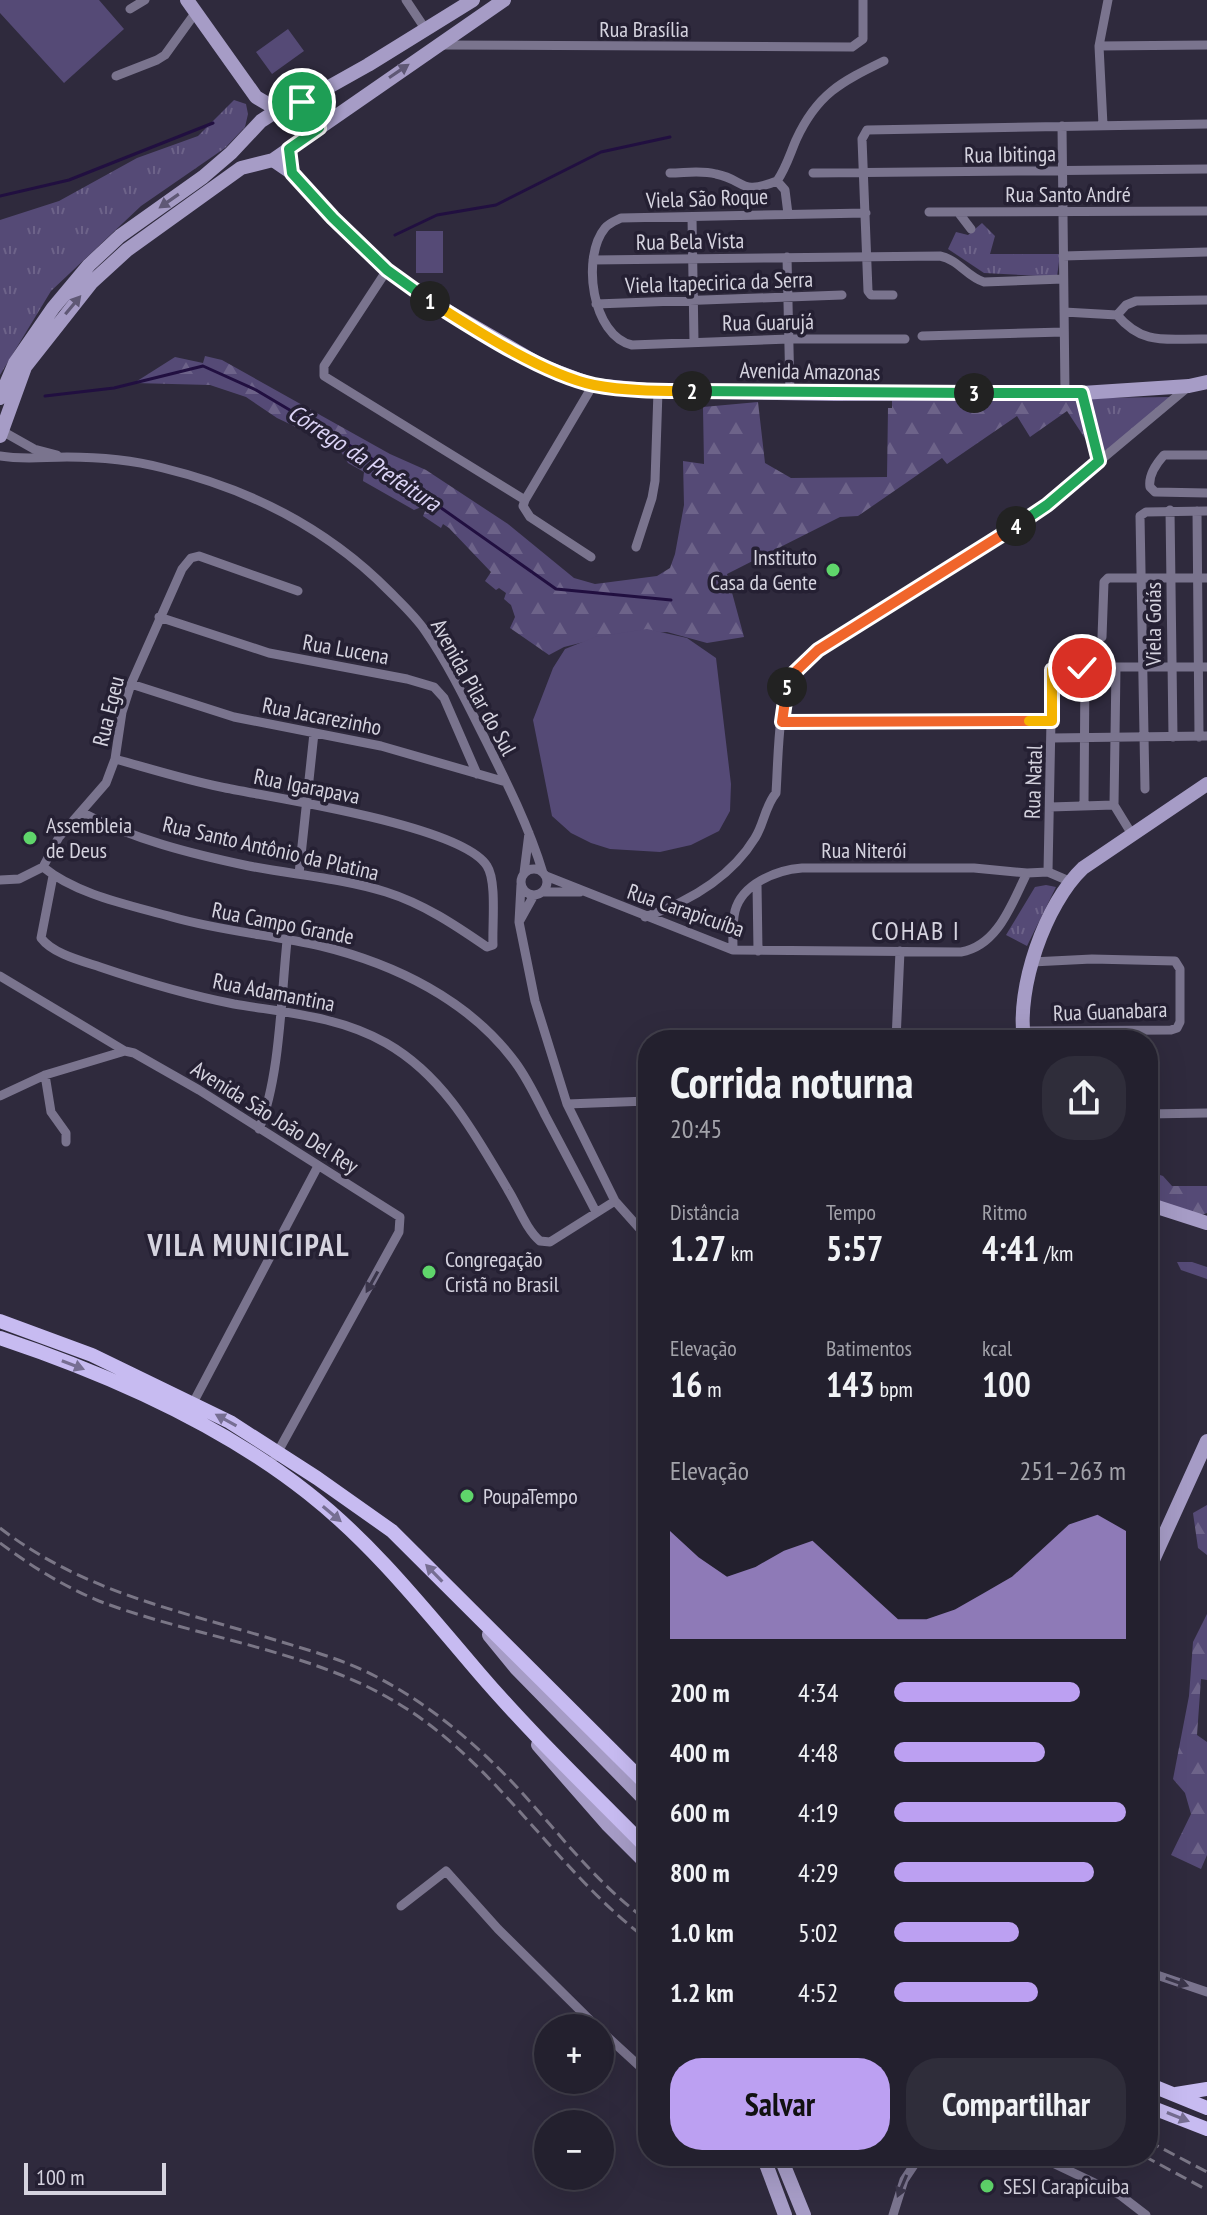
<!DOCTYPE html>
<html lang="pt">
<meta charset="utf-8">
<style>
:root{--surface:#23202e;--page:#2f2d3a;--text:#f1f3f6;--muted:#a3a3aa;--line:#403e4a;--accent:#bca0f2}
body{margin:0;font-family:"PT Sans Narrow",sans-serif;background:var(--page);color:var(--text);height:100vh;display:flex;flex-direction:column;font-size:30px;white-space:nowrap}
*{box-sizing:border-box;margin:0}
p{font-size:26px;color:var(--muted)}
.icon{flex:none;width:44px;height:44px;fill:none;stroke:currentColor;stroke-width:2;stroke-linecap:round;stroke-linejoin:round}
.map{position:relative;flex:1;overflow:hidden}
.details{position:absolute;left:638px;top:1030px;width:520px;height:1136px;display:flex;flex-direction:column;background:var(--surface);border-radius:32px;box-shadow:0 8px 32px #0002,0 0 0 2px var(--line)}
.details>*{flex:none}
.tools{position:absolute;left:534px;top:2014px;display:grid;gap:16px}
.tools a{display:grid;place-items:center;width:80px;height:80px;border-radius:50%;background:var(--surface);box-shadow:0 8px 32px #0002,0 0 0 2px var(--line);font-size:40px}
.scale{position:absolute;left:24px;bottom:20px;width:142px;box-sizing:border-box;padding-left:8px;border:4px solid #d5d3df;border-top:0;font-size:22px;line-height:28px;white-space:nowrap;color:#d5d3df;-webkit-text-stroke:6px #252033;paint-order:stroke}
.pin{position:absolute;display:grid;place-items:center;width:68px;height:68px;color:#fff;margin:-34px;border:4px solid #fff;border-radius:50%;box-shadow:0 2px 8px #0007}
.km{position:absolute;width:40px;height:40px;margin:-20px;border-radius:50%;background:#222;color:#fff;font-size:22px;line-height:40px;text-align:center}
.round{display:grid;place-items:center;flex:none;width:84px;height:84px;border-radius:32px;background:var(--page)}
.overview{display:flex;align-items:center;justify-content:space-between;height:136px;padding:0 32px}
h1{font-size:44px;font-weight:700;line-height:60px}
.figures{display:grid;grid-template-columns:repeat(3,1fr);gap:12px;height:136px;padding:8px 32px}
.figures div{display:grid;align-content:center}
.figures b{font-size:34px;font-weight:700}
.figures small{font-size:22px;font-weight:400}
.figures p{font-size:22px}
.chart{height:224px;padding:16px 32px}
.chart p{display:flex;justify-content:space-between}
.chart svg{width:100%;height:144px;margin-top:8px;fill:var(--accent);opacity:.7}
.primary-button{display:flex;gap:16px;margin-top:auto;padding:16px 32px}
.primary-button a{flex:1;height:92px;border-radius:32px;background:var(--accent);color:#111;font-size:32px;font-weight:700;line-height:92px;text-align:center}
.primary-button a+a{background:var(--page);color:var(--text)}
ul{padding:0 32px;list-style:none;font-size:26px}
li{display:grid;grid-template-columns:128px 96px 1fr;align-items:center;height:60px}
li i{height:20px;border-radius:10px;background:var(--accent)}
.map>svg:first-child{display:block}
</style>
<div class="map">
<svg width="1207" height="2215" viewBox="0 0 1207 2215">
<defs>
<pattern id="forest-firs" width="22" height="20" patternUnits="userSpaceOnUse" patternTransform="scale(2)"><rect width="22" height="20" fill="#554a76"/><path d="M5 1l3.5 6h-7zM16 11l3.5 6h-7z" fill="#6d6389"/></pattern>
<pattern id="park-tufts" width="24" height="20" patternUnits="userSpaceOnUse" patternTransform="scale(2)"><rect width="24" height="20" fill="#554a76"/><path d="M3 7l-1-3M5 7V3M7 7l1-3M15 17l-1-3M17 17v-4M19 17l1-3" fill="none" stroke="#6d6389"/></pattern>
</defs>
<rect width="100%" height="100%" fill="#2f2a3d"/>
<path fill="url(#forest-firs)" d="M205,356L222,360L390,454L426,470L508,524L574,578L595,584L657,576L670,568L675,554L684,505L683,461L704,464L703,407L758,402L765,463L791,478L887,477L888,408H892V397L1078,401L1086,440L1067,411L1030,437L1017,416L947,464L942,458L858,516L840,517L727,574L744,637L707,643L667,632L612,635L564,647L549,655L510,628L515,617L511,605L504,599L506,593L499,588L496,590L485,581L491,572L449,528L443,524L441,528L423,516L426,509L424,506L414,510L363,481L364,472L348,463L338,447L277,418L246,397L210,385L134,383L175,357L203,363Z
M1148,1171L1163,1176L1172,1186H1207V1213L1202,1215L1157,1201L1148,1192Z
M1177,1262H1192L1207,1267V1279L1181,1270Z
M1207,1505V1555L1198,1548L1193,1513Z
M1207,1614V1680L1201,1679L1197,1735L1207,1742V1855L1201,1869L1171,1855L1191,1814L1185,1793L1173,1779L1189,1696L1193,1642Z"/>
<path fill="url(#park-tufts)" d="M234,100L246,104L248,114L245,127L225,148L141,206L51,291L0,375V220L59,201L137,158L198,136Z
M982,223L995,236L990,254H1060L1057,277L984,273L948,249L956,232L968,235Z
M1170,397L1141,427L1103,452L1089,398Z
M1046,885L1056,887L1027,946L1006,935L1035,887Z"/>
<path fill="#554a76" d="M0,0H99L124,29L64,83L0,13Z
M288,29L304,51L272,74L256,52Z
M416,231H443V273H416Z
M647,629L687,638L716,658L731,784L730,811L719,831L691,845L660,852L610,849L591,843L571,833L552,816L533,720L553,668L565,649L595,637Z"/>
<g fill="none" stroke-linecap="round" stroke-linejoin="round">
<path stroke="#210f40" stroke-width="3" d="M0,196L69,180L213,123
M395,235L437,215L496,205L601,152L670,137
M45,396L114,388L203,366L256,390L369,457L556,589L671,600"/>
<path stroke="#7a748e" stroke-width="9" d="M406,0L426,30
M130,9L145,0
M441,45L852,47L863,39V0
M1099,46L1207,45
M116,76L157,60L165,55L196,12
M1103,125L1099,46L1108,0
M1062,126L1065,392
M670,173C685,173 701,170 716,174C746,180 739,196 777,181C786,168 790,154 796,140C817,94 841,82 884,61
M813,173L1207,169
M777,181L785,190L788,214
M929,212L1207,211
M958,212L971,229
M866,213L621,218C615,221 609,223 605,228C581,257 592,336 632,345L789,339H905
M692,217L694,342
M1063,256L1207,252
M787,257L790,393
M593,260L940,256C959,260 967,277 984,282L1063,279
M387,270L324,366V376L525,500
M893,295H871L868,291L862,139L867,130L1207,124
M596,304L842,295
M1064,312L1117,315C1144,347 1168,338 1207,339
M1117,315L1126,305L1136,301L1207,300
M922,336L1064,332
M1082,393L1099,461
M2,431L34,449L57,455
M1207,455H1164C1156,464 1148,475 1150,487L1155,492L1207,493
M0,456C23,460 44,457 67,457C99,457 132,460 163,468C250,489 327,528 390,592C402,604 416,617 426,632C448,664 465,699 482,733C505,779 528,824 543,873
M525,500L593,385
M525,500L523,506L530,517L591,557
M1170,510L1173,737
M1197,511L1199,737
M636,547L652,498L655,481L658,391
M159,617L269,653L407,679L434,687L444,698L477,774
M1102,637L1104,582L1108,578H1207
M131,684L234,717L381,746L506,782
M782,722L1052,721
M1052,738L1207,736
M1145,789L1140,516L1146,512L1207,511
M1114,805L1116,667
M1084,806L1085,668
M1050,807L1114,805L1133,836
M81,812C132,839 192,854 249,866C295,875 341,878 386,892C424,904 455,925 487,947L493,945C492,926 497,881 487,866C462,825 272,798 221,787C186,780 151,769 115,759
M43,867C77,895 130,905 172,917C221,931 271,935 321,946C395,964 469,1000 515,1062C527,1078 536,1097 545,1115C562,1147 579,1179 596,1212
M521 882a13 13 0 1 1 26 0a13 13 0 1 1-26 0Z
M524,873L529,833
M299,874L314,733
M53,876L41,938C53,954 82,961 100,967C144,982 188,995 234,1004C287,1013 338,1016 386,1043C444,1076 475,1134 508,1190C518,1206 526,1229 540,1241L550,1242L615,1201
M546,876L733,950L961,952C998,946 1012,903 1027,873
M0,880L19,879L43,867L59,837L106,783L115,759L122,712L131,684L182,569L191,558L199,556L298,591
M1069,881L1048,872L1052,670L1116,667H1207
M757,884L758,951
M521,885L519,922L535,1001L567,1104L615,1201L648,1238
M542,892H580
M645,917C688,902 730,879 755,838C764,824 765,806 776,793C778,765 778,699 792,677C798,667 809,658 818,650L1047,505L1188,387
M519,922L534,895
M733,950C733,938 732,924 735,911C742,884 776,870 802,868H974L1027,873L1048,872
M0,976L125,1051
M1023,1031L1171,1030L1177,1028L1180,1022V969L1175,961L1092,959L1032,962
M896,1040L900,951
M45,1075L51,1112L66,1133V1142
M0,1096L45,1075L125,1051L134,1053L199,1090L400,1217L399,1232L275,1457
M567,1104L648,1101
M1148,1114L1207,1113
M259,1129C280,1078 281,998 287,941
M1148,1343L1149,1341
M193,1403L318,1166
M1148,1537L1166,1533
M401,1906L446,1871L498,1929L598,2028
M1148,1972L1207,1992
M600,2030L648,2074
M1038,2156L1120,2195L1146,2215
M893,2215L904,2180L920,2156"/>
<path stroke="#a69cc6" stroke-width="14" d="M187,0L256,97L278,110
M302,102L314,113L319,128
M273,160L292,173L333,218L387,270L432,302L542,366L593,385L658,391L835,394L1082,393L1189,386L1207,382
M0,398L15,363L53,308L89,265L120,236L203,177L231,153L261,121L278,110L302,102L368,65L473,0
M0,436L25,367L92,282L127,250L241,168L273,160L504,0
M1024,1040C1016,988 1045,904 1083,868L1207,784
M1148,1204L1207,1223
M1148,1571L1207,1441
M489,1635L516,1668L648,1803
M538,1745L607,1824L648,1865
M763,2156L785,2215
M780,2156L804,2215"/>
<path stroke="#c7bbf1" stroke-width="14" d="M0,1321L92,1355L230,1422L317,1478L392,1531L648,1786
M0,1338C108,1374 218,1422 308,1493C374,1545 425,1610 479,1673C532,1735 591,1791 648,1849
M1148,2084L1207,2108
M1176,2094L1207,2089
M1148,2106L1207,2129"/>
<path stroke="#7a7686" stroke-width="3" stroke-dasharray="12 6" stroke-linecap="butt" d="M0,1528C82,1591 176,1610 272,1639C307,1650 343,1659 375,1676C427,1703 472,1740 513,1783C557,1830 595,1883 648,1921
M0,1543C31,1566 63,1586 99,1601C191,1636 302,1649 387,1697C494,1756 552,1868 648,1940
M1148,2141L1207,2172
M1144,2156L1207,2190"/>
</g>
<defs><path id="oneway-solid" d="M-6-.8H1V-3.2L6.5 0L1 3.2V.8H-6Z" transform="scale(2)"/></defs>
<g fill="#5f5875">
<use href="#oneway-solid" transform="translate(399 71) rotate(-34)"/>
<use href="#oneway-solid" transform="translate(169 201) rotate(145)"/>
<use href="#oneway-solid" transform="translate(73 305) rotate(-50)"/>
</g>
<g fill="#3a354a">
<use href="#oneway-solid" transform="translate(372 1282) rotate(119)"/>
<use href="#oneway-solid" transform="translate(1177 1982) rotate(19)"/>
<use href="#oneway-solid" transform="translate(902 2186) rotate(113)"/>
</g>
<g fill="#766e92">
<use href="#oneway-solid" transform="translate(73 1365) rotate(21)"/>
<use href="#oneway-solid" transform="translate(226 1420) rotate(-151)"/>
<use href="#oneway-solid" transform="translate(332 1514) rotate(40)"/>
<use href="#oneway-solid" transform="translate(434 1573) rotate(-134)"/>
<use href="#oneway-solid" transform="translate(1178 2117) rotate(22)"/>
</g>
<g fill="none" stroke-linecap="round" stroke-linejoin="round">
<defs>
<path id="split-1" d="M302,102L314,113L319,128L289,149L292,173L333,218L387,270L430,301"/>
<path id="split-2" d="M430,301C474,329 543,374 594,385C625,391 659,391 692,391"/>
<path id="split-3" d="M692,391L974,393"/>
<path id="split-4" d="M974,393H1082L1099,461L1047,505L1016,526"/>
<path id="split-5" d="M787,687L794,673L818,650L1016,526"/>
<path id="split-6" d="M787,687L782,722L1029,721"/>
<path id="split-7" d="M1029,721H1052V670L1082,668"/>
</defs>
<use href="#split-1" stroke="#fff" stroke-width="16"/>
<use href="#split-2" stroke="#fff" stroke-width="16"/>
<use href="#split-3" stroke="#fff" stroke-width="16"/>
<use href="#split-4" stroke="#fff" stroke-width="16"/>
<use href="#split-5" stroke="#fff" stroke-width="16"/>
<use href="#split-6" stroke="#fff" stroke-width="16"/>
<use href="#split-7" stroke="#fff" stroke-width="16"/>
<use href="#split-1" stroke="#22a559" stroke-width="10"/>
<use href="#split-2" stroke="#f5b400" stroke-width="10"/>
<use href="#split-3" stroke="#22a559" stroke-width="10"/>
<use href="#split-4" stroke="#22a559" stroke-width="10"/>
<use href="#split-5" stroke="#f0652b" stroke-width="10"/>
<use href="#split-6" stroke="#f0652b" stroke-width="10"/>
<use href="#split-7" stroke="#f5b400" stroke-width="10"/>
</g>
<g fill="#5fd56b" stroke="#252033" stroke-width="3">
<circle cx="833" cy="570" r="8"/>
<circle cx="30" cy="838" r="8"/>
<circle cx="429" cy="1272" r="8"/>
<circle cx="467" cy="1496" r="8"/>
<circle cx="987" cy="2186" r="8"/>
</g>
<g text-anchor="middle" stroke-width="7" stroke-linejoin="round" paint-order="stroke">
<g font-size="22" fill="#d5d3df" stroke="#252033">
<text x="644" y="37">Rua Brasília</text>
<text transform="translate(1010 154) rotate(-1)" y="8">Rua Ibitinga</text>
<text x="1068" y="202">Rua Santo André</text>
<text transform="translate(707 198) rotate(-2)" y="8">Viela São Roque</text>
<text transform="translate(690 241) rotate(-1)" y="8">Rua Bela Vista</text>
<text transform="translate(719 282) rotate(-2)" y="8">Viela Itapecirica da Serra</text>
<text transform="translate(768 322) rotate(-1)" y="8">Rua Guarujá</text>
<text transform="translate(810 371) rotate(1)" y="8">Avenida Amazonas</text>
<text transform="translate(1153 624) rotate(-90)" y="8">Viela Goiás</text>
<text transform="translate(346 649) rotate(10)" y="8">Rua Lucena</text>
<text transform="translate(474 687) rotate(61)" y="8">Avenida Pilar do Sul</text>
<text transform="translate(108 711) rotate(-76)" y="8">Rua Egeu</text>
<text transform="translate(322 716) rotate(11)" y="8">Rua Jacarezinho</text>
<text transform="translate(1033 782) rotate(-88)" y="8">Rua Natal</text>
<text transform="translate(307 786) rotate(11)" y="8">Rua Igarapava</text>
<text transform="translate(271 848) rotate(13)" y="8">Rua Santo Antônio da Platina</text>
<text x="864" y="858">Rua Niterói</text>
<text transform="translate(686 910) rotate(19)" y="8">Rua Carapicuíba</text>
<text transform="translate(283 923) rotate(11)" y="8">Rua Campo Grande</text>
<text transform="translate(274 992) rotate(11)" y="8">Rua Adamantina</text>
<text transform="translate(1110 1011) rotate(-2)" y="8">Rua Guanabara</text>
<text transform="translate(275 1117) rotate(32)" y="8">Avenida São João Del Rey</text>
</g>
<g font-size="22" fill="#d5d3df" stroke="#252033" text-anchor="start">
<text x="817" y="565" text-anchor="end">Instituto<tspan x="817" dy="25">Casa da Gente</tspan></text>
<text x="46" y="833">Assembleia<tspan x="46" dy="25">de Deus</tspan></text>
<text x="445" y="1267">Congregação<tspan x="445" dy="25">Cristã no Brasil</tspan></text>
<text x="483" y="1504">PoupaTempo</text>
<text x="1003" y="2194">SESI Carapicuiba</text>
</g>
<g font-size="24" font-style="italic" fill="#dad2f5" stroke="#252033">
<text transform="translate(364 458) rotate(33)" y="8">Córrego da Prefeitura</text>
</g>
<g font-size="26" letter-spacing="2" fill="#d5d3df" stroke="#252033">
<text x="916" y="940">COHAB I</text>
</g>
<g font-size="30" font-weight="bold" letter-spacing="2" fill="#d5d3df" stroke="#252033">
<text x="249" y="1256">VILA MUNICIPAL</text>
</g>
</g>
</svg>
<div class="tools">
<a>+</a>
<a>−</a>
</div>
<div class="scale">100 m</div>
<div class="pin" style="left:302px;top:102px;background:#1e9e55"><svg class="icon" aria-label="arrive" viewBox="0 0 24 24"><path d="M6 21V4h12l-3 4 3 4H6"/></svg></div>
<div class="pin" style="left:1082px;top:668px;background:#d93025"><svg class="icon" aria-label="check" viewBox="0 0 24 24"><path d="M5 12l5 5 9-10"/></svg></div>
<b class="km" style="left:430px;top:301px">1</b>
<b class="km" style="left:692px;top:391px">2</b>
<b class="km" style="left:974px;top:393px">3</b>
<b class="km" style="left:1016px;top:526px">4</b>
<b class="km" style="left:787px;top:687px">5</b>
<section class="details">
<div class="overview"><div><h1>Corrida noturna</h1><p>20:45</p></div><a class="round"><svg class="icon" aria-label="share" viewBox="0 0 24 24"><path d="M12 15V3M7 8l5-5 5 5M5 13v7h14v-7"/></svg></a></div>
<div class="figures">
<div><p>Distância</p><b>1.27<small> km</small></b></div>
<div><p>Tempo</p><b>5:57</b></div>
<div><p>Ritmo</p><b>4:41<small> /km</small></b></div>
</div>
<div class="figures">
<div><p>Elevação</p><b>16<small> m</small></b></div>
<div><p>Batimentos</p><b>143<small> bpm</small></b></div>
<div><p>kcal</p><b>100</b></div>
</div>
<div class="chart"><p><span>Elevação</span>251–263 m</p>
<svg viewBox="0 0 160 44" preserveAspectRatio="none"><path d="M0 44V11L10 19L20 25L30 22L40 17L50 14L60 22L70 30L80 38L90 38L100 35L110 30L120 25L130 17L140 9L150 6L160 11V44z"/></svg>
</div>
<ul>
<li><b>200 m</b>4:34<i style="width:80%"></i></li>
<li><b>400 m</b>4:48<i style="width:65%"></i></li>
<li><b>600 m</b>4:19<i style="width:100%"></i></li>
<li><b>800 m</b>4:29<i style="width:86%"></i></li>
<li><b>1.0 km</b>5:02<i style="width:54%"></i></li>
<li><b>1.2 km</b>4:52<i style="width:62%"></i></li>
</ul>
<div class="primary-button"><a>Salvar</a><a>Compartilhar</a></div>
</section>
</div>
